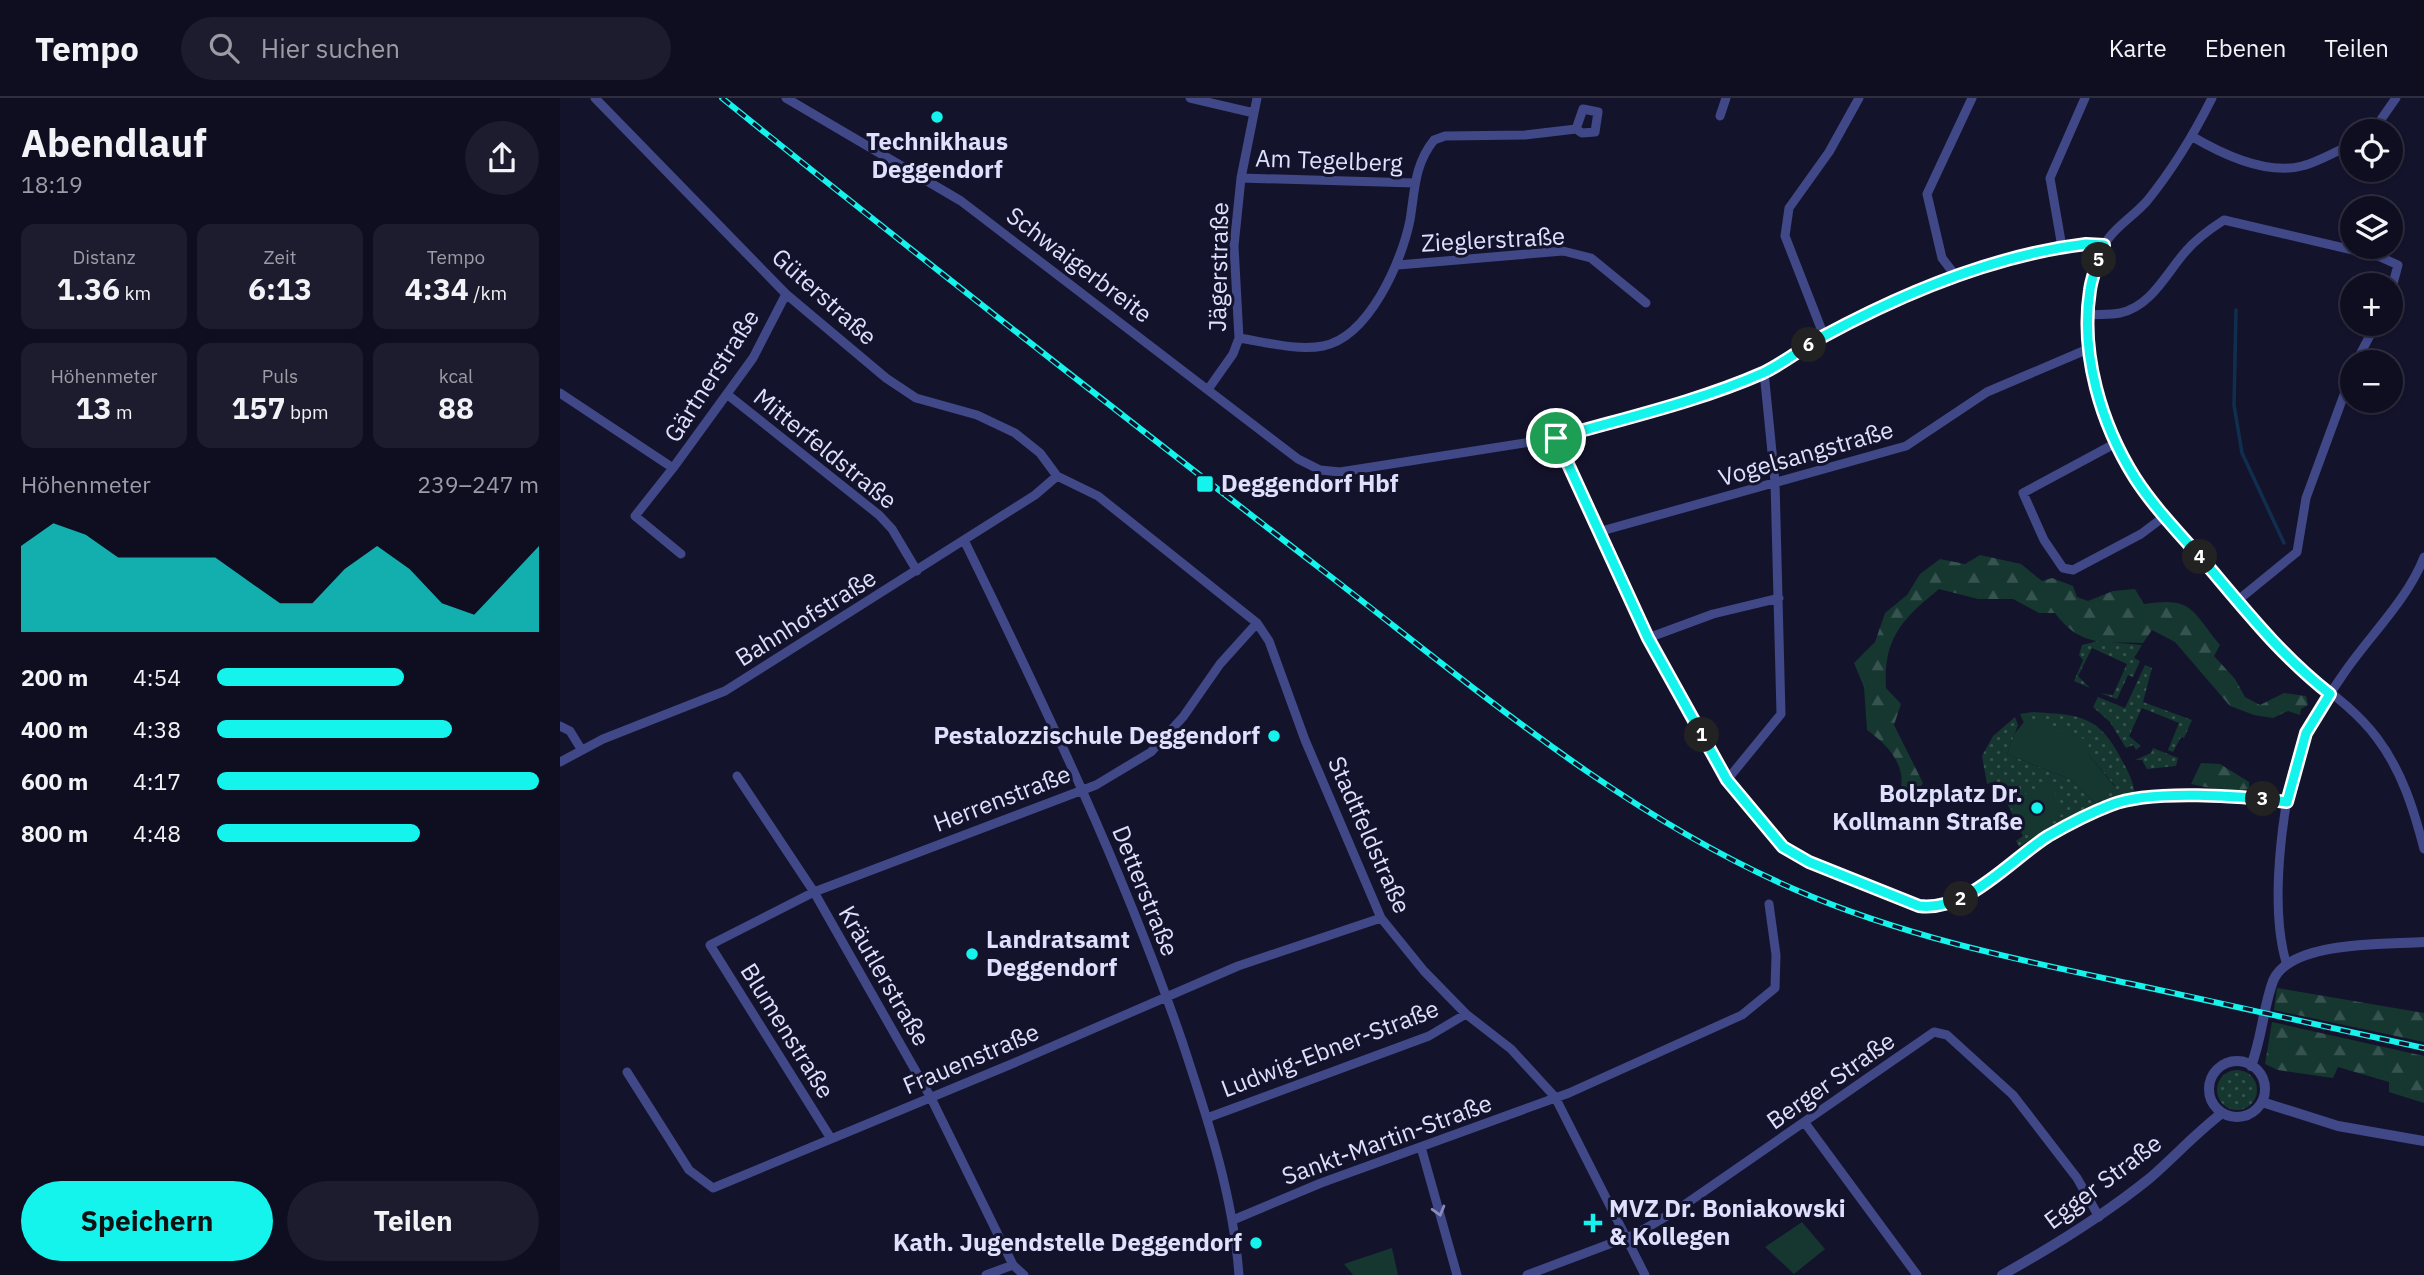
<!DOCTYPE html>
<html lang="de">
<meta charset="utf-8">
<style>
:root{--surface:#0f0e21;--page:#1d1c2e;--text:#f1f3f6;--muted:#9b9ca5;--line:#2f2e3f;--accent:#15f4ec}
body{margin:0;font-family:"IBM Plex Sans",sans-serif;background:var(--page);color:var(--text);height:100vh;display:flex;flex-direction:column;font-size:26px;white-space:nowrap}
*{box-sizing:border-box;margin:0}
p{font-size:23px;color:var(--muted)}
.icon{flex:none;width:38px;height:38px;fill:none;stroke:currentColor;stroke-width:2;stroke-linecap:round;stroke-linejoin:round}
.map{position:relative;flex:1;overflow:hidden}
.panel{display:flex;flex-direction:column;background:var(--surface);width:560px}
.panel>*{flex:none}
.buttons{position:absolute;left:1780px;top:21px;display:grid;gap:14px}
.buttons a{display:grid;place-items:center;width:63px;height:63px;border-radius:50%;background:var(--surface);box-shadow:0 2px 5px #0004,0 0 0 2px var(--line);font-size:35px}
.pin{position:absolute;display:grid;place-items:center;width:60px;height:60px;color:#fff;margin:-30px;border:4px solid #fff;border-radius:50%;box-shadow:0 2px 7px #0007}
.km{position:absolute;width:35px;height:35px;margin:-18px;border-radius:50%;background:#222;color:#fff;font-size:19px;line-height:35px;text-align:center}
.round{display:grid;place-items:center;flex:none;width:74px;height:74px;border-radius:37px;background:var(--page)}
.head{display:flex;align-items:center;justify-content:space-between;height:119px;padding:0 21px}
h1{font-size:38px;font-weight:700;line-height:52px}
.stats{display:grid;grid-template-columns:repeat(3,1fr);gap:10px;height:119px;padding:7px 21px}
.stats div{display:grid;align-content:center;border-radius:14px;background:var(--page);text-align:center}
.stats b{font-size:30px;font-weight:700}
.stats small{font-size:19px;font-weight:400}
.stats p{font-size:19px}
.chart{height:196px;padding:14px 21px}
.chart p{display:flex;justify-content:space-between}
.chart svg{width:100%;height:126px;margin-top:7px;fill:var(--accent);opacity:.7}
.action{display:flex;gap:14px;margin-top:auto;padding:14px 21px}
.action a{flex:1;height:80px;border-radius:42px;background:var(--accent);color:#111;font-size:28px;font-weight:700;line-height:80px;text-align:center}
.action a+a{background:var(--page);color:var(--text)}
ul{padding:0 21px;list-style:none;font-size:23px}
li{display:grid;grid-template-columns:112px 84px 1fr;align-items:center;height:52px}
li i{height:18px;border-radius:9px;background:var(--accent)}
header{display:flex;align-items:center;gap:42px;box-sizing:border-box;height:98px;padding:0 35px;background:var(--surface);border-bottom:2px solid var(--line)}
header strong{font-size:33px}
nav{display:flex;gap:38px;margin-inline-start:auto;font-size:24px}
.search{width:490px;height:63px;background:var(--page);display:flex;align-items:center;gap:18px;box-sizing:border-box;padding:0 24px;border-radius:38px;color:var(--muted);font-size:26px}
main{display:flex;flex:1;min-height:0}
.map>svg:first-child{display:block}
</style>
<header>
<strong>Tempo</strong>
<div class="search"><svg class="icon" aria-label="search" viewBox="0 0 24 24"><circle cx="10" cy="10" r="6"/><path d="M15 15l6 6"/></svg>Hier suchen</div>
<nav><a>Karte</a><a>Ebenen</a><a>Teilen</a></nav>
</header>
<main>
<section class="panel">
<div class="head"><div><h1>Abendlauf</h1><p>18:19</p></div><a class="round"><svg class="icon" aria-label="share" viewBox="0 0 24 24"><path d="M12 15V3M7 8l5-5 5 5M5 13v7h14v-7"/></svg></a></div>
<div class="stats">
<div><p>Distanz</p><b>1.36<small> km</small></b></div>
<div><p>Zeit</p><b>6:13</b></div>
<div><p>Tempo</p><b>4:34<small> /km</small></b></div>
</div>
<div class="stats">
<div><p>Höhenmeter</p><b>13<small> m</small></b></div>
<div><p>Puls</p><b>157<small> bpm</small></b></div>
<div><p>kcal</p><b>88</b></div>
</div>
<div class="chart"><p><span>Höhenmeter</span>239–247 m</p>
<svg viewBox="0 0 160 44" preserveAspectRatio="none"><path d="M0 44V14L10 6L20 10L30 18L40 18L50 18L60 18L70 26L80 34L90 34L100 22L110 14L120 22L130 34L140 38L150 26L160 14V44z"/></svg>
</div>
<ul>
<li><b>200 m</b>4:54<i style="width:58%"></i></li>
<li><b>400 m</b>4:38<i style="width:73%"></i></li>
<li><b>600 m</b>4:17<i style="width:100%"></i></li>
<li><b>800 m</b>4:48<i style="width:63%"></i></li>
</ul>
<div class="action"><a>Speichern</a><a>Teilen</a></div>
</section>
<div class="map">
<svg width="1864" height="1177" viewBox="0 0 1864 1177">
<defs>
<pattern id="grass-dots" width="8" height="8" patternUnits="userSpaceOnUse" patternTransform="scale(1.75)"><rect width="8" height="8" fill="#163630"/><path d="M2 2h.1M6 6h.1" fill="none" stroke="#37534f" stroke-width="1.8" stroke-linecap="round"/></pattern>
<pattern id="forest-firs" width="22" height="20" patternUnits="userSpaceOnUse" patternTransform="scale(1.75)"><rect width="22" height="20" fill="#163630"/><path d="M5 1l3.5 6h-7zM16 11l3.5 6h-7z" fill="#37534f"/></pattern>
</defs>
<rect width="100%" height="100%" fill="#14132c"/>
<path fill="url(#grass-dots)" d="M1538,543L1582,547L1574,560L1580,563L1573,579L1568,577L1557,601L1540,595L1553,597L1567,566L1532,550L1518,578L1530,590L1514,583L1523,562L1519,557L1522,547Z
M1585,567L1592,570L1583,604L1632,622L1624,640L1621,639L1613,654L1608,652L1619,625L1582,610L1569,638L1581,648L1576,652L1573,647L1566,650L1550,624L1533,609L1538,599L1565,610Z
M1473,614C1514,617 1536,615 1558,655C1566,670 1572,678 1575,696L1541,705L1540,702L1555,688L1528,656L1469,619L1464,625L1460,616Z
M1455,619L1458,627L1447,656L1510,681L1536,706L1492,727L1459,749L1456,743L1463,738L1436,683L1427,686L1422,658L1433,638Z
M1593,650L1618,660L1616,668L1587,671L1582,662H1575L1591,655Z
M1657 992a20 20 0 1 1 40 0a20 20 0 1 1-40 0Z"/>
<path fill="url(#forest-firs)" d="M1420,457L1461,466L1482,483L1492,480L1513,488L1517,499L1528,503L1553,493L1575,491L1584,506C1633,498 1632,513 1660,547L1654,558L1675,581L1685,599L1700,607L1724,595L1746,598L1748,607L1741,611L1740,617L1728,613L1713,620L1694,617L1670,608L1615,544L1592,532L1583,545C1544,544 1520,549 1495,515H1479L1453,501H1418L1379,491C1342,521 1323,541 1326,590L1341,606L1334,627L1363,685L1355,699L1339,697C1349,669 1328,647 1307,632L1304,589L1294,565L1315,544L1325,515L1347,497L1360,476L1380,461L1405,466Z
M1641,665L1660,666L1689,684V691L1665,693L1631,686Z
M1717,890L1864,915V944L1714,912Z
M1712,924L1864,958V1005L1829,994V984L1778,969L1773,980L1718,972L1705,966Z"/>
<path fill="#163630" d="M1468,619L1529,643L1528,656L1555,689L1536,706L1510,681L1447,656L1455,635Z
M1488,683L1506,714L1467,737L1449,706Z
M1242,1124L1265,1151L1234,1176L1205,1149Z
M832,1150L838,1177H793L784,1166Z"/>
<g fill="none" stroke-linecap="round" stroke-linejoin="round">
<path stroke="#102f4e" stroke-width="3.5" d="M1676,212L1674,307L1682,355L1724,445"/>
<path stroke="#404888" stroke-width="9" d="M35,0L226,196L326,280L356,300L417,317L455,335L480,355L497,378L538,398L697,525L709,543L745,642L821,820L864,873L906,916L951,951L995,999L1085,1177
M226,0L401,103L738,361L760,372L780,374L996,340L1127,302L1204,274L1264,238L1395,177L1502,149L1544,147
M630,0L694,15
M1652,0C1634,36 1613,71 1587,103C1574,118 1552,131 1543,149C1509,221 1533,317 1576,381C1599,414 1628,444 1654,475C1675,500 1694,529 1718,552C1750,581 1791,605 1817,640C1842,673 1854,712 1864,751
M1160,18L1166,0
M1813,33L1836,0
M1633,39C1662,56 1707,77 1742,68C1758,64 1777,53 1792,46
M681,80L855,85
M1502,149L1490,80L1525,0
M838,167L1003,153L1031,160L1086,205
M1395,177L1382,160L1367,96L1412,0
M1528,217C1538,216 1550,217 1560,215C1592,208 1607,174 1626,153C1637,140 1650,131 1664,122L1818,158L1838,167L1830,197
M1264,238L1225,138L1229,110L1269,54L1299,0
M679,240C705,244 737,253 763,248C809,239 842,163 850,122C855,92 854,67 874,42L885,38L965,37L1016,31L1022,35L1035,34L1038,14L1023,11L1016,31
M1796,264L1816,226
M649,290L673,256L679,240L674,148L681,80L697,0
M0,295L113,370L193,260L226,196
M168,297L319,417L332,431L357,473
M996,340L1088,540L1167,682L1223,749L1249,764L1341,803L1369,810L1403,800L1490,737L1553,706L1578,701L1636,699L1727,704
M1556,345L1463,395L1484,442L1503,470L1513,472L1581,436L1605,418
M113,370L75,418L121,456
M1038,434L1346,348L1427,294L1528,251
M404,442C484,606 564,773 623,946C648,1022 673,1097 679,1177
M1677,503L1737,454L1746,400L1792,275
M1088,540L1153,516L1219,500
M0,628L10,633L21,651
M0,664L43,641L165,593L475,397L497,378
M177,678L254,794L371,1000L453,1167L464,1177
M1167,682L1221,616L1215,384L1204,274
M1726,864C1709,806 1722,694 1745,637C1754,617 1770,596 1782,578C1808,539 1847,503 1864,459
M67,974L129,1072L153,1090L454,965L678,868L821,820
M647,1020L869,938L906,916
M1245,1025L1357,1177
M270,1039L150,847L254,794L536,687L591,654L623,619L660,566L697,525
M861,1049L897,1177
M673,1122L761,1085L1009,995L1182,917L1215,890L1216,857L1209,806
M426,1177L453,1167
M967,1177L1076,1136L1117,1112L1374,934L1387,937L1453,997L1517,1080L1539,1119"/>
<path stroke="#404888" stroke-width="10" d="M1649 991a28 28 0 1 1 56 0a28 28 0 1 1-56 0Z
M1691,968C1702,940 1703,910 1713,883C1730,842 1825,847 1864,844
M1702,1004L1778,1028L1864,1043
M1442,1177C1494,1148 1543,1118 1590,1080C1614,1059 1636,1035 1662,1015"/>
<defs>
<path id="rail" d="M162,0C361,161 563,318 766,475C915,590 1062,717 1236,792C1347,840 1464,863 1581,888C1676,908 1770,930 1864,950"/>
</defs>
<use href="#rail" stroke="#15f4ec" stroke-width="6"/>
<use href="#rail" stroke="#14132c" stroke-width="3.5" stroke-dasharray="10" stroke-linecap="butt"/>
</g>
<defs><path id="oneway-chevron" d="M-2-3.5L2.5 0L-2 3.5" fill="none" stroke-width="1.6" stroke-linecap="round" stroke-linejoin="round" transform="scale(1.75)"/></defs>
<use stroke="#888cbd" href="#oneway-chevron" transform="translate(879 1113) rotate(74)"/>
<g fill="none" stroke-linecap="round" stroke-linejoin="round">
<defs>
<path id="route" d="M1526,146L1544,147C1539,161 1532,177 1530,192C1520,256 1541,326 1575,380C1597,414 1627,443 1653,474C1690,518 1724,560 1770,596L1746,635L1727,704C1684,698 1590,691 1551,707C1530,715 1507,727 1488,738C1450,762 1407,814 1359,808L1249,764L1223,749L1167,682L1088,540L996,340C1065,320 1137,304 1203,275C1224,265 1242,250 1262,239C1343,195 1434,157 1526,146Z"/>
</defs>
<use href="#route" stroke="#fff" stroke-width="14"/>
<use href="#route" stroke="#15f4ec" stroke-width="9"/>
</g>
<g fill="#15f4ec" stroke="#14132c" stroke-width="2.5">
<circle cx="377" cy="19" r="7"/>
<rect x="636" y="377" width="18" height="18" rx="3.5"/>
<circle cx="714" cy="638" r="7"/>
<circle cx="1477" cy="710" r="7"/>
<circle cx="412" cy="856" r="7"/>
<path d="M1029.5 1114.5h7v7h7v7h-7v7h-7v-7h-7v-7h7z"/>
<circle cx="696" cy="1145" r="7"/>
</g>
<g text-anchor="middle" stroke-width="6" stroke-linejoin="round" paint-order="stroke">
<g font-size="24" font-weight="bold" fill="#dfe0fe" stroke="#14132c" text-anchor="start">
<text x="377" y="52" text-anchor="middle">Technikhaus<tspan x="377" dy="28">Deggendorf</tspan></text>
<text x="661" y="394">Deggendorf Hbf</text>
<text x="700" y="646" text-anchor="end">Pestalozzischule Deggendorf</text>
<text x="1463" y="704" text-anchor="end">Bolzplatz Dr.<tspan x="1463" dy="28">Kollmann Straße</tspan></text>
<text x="426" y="850">Landratsamt<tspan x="426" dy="28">Deggendorf</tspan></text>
<text x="1049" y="1119">MVZ Dr. Boniakowski<tspan x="1049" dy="28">&amp; Kollegen</tspan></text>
<text x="682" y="1153" text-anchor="end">Kath. Jugendstelle Deggendorf</text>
</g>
<g font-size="24" fill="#dfe0fe" stroke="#14132c">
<text transform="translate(769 63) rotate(2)" y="8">Am Tegelberg</text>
<text transform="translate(933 142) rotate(-3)" y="8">Zieglerstraße</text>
<text transform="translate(519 167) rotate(37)" y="8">Schwaigerbreite</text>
<text transform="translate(659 169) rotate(-89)" y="8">Jägerstraße</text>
<text transform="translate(264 199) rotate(42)" y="8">Güterstraße</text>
<text transform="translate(152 278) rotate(-57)" y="8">Gärtnerstraße</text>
<text transform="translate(265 351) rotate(39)" y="8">Mitterfeldstraße</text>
<text transform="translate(1246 356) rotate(-16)" y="8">Vogelsangstraße</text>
<text transform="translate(246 520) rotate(-32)" y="8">Bahnhofstraße</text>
<text transform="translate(442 701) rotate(-21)" y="8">Herrenstraße</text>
<text transform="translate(809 737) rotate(66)" y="8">Stadtfeldstraße</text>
<text transform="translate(585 793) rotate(68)" y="8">Detterstraße</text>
<text transform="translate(324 878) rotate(60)" y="8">Kräutlerstraße</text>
<text transform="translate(227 933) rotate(58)" y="8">Blumenstraße</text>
<text transform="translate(770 951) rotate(-21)" y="8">Ludwig-Ebner-Straße</text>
<text transform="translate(411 961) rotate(-23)" y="8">Frauenstraße</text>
<text transform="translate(1271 983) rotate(-35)" y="8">Berger Straße</text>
<text transform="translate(827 1042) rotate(-20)" y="8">Sankt-Martin-Straße</text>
<text transform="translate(1543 1084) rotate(-37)" y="8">Egger Straße</text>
</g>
</g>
</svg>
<div class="buttons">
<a><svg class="icon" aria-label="locate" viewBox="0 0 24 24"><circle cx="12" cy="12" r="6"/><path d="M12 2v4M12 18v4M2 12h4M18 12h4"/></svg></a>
<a><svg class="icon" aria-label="layers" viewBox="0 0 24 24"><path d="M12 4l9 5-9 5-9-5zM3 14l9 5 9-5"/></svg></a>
<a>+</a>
<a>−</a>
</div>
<div class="pin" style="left:996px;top:340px;background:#1e9e55"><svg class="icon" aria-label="arrive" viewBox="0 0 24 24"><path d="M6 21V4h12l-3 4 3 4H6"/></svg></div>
<b class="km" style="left:1142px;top:637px">1</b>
<b class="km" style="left:1401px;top:801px">2</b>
<b class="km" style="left:1703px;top:701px">3</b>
<b class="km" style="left:1640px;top:459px">4</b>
<b class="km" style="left:1539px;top:162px">5</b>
<b class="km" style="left:1249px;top:247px">6</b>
</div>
</main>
